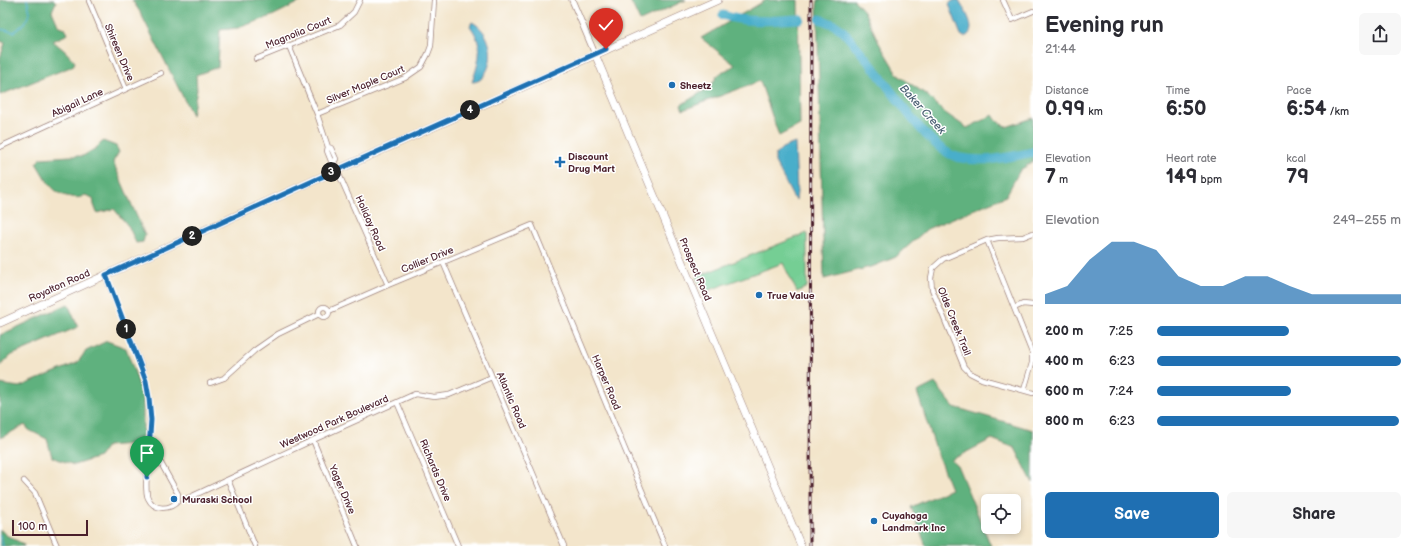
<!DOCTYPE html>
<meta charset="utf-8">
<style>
:root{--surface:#fff;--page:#f7f7f7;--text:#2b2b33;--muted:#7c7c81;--accent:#1f6fb2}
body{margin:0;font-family:"Balsamiq Sans",sans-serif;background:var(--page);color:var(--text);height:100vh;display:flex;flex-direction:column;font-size:15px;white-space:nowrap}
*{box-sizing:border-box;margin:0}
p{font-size:13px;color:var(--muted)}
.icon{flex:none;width:22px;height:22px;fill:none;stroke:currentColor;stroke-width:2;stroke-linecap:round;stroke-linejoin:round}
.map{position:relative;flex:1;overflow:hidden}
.side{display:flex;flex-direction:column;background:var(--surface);width:380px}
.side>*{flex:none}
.tools{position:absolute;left:981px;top:494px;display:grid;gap:8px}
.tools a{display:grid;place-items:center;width:40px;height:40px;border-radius:6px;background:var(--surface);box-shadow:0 2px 6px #0003;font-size:20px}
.scale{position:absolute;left:12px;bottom:10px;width:76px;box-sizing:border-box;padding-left:4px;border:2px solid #4a1f2b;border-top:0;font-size:11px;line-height:14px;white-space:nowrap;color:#4a1f2b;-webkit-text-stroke:3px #fff;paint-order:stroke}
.pin{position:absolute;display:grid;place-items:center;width:34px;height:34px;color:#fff;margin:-41px -17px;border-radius:50% 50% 50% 0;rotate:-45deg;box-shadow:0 0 4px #0007}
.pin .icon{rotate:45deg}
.km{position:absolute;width:20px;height:20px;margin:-10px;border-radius:50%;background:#222;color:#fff;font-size:11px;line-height:20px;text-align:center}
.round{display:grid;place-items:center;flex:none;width:42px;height:42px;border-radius:6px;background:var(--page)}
.headline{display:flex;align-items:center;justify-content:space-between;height:68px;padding:0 12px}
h1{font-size:22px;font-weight:600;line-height:30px}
.stats{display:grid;grid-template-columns:repeat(3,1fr);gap:6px;height:68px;padding:4px 12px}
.stats div{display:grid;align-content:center}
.stats b{font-size:20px;font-weight:600}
.stats small{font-size:11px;font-weight:400}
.stats p{font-size:11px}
.chart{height:112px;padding:8px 12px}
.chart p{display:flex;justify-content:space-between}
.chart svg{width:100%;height:72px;margin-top:4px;fill:var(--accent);opacity:.7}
.action{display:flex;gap:8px;margin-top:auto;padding:8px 12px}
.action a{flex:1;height:46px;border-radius:6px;background:var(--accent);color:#fff;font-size:16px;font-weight:600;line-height:46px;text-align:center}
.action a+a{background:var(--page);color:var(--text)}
ul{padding:0 12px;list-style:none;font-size:13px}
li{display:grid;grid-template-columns:64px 48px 1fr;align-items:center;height:30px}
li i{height:10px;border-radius:5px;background:var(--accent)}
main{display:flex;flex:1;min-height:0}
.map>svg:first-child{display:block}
</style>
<main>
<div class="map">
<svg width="1033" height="546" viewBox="0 0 1033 546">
<rect width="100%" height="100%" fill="#fff"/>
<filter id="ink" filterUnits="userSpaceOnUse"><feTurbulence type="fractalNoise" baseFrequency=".025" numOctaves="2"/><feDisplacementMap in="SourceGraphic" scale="8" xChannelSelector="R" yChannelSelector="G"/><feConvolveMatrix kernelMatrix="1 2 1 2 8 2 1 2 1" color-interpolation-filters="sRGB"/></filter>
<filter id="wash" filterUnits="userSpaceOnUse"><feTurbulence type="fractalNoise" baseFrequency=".012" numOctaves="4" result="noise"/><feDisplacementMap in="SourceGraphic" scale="16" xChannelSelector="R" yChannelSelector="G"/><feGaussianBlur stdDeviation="0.9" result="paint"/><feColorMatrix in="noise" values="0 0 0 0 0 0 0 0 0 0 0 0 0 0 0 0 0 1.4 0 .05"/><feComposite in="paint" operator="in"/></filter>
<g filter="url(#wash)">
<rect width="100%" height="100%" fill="#f3e5cb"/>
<path fill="#74ce94" stroke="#5f7660" d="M807,233V287L797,292L783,263L704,292L696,277Z"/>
<path fill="#5fb17e" stroke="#546854" d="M0,0H54L56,2L52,11L58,25L65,28L68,34L53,41L65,51L75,62L73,66L0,95V58L5,43L0,41Z
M132,0H304L272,16L238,28L220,30L218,67L196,75L197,90L192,115L140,12Z
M630,0H686L640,21Z
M766,0H798L800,125L779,136L760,81L683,110L681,105L711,86L717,76L735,65L701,38Z
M818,0H854L864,11L879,43L898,75L927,95L944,112L967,128L993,115L997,121L1006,127L1033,118V162L1020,170L1006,196L927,229L896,257L874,266L824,279L817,5Z
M103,141L116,146L119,152L113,162L145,235L143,242L136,243L129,227L114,209L97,213L94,205L93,198L85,195C80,198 78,198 72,197C52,195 46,179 36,163L41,158L70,156H83L96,148Z
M68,304L78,327L12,355L0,366V335Z
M107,341L126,348L136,376L143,398V443L107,446L99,457L74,465L52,457L47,439L29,430L25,425L0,438V384L19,387L77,363L86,351Z
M935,383L954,407L1033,430V483L1015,448L992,439L951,460L957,465L991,546H926L911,507L951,489L939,459L917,392Z
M0,529L6,535L23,544L24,546H0Z"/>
<path fill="#4aaeca" stroke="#4a667a" d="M959,0C964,9 980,32 964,37L961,35L950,7L949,4L952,1Z
M472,22C490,31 496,57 485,74C482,79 478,82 472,82C473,78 475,74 476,70C481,52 481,41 470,26Z
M795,143L797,192L796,200L793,197L775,162V155L782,148Z"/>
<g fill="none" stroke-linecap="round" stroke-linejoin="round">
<path stroke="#4aaeca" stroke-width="1.5" d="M0,29L14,32L25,23L30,12L27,0
M0,535L3,546"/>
<path stroke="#4aaeca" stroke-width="9" d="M723,15C748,24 774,20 800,19
M820,19L835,25L842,30C858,48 874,67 888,87C904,107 934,154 961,158C985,163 1010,157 1033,152"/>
</g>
</g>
<g filter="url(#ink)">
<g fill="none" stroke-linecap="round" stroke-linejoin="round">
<defs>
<path id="minor" d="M1003,0L1012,20L1033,11
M89,1L126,89
M289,46L317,114L328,147
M256,59L340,25L354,12L360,0
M317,114L405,78L421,67L428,54L431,46L434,0
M0,147L161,73
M334,162L331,161L327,151L328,147L331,148L336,159L334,162L337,170L388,285
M1033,233L1023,237L998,238L987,240L943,259L933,268L931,278L932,289L964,367L970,373L982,379L1033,393
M987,240L1032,353V363L1024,390
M443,262L564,546
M106,275L108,282L142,368C149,389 151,411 150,434C150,447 143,488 148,498C154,511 170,510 178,501V494L157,456L149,451
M319 312a5 5 0 1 1 10 0a5 5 0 1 1-10 0Z
M1014,308L1023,304L1033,305
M329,311L388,285L532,225L665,546
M210,383L224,378L255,350L278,334L319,314
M397,402L458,546
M313,440L357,546
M147,467L161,463
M228,480L255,546
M24,481L35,493L57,546
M186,499L313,440L415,394L434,397L449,395L492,377"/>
<path id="tertiary" d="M572,0L595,54"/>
<path id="primary" d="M595,54L801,546
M0,323L337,170L718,0"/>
</defs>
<use href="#minor" stroke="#9e827b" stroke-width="6"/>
<use href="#tertiary" stroke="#9e827b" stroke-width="7"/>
<use href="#primary" stroke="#9e827b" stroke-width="8"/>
<use href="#minor" stroke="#fff" stroke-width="4.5"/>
<use href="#tertiary" stroke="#fff" stroke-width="5.5"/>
<use href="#primary" stroke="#fff" stroke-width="7"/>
<defs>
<path id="rail" d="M810,546L811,0"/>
</defs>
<use href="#rail" stroke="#4a1f2b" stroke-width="3"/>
<use href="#rail" stroke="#fff" stroke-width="1.5" stroke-dasharray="4.5" stroke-linecap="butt"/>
</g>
</g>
<g fill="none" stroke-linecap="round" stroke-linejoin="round" filter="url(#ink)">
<defs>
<path id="route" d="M147,477L151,420L149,398L146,381L106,275L337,170L606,49"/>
</defs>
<use href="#route" stroke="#fff" stroke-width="8"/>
<use href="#route" stroke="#1f6fb2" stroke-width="5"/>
</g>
<g fill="#1f6fb2" stroke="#fff" stroke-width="1.5">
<circle cx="672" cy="85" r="4"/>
<path d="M558 156h4v4h4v4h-4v4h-4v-4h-4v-4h4z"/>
<circle cx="759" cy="295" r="4"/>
<circle cx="174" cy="499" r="4"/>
<circle cx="874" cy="521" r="4"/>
</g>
<g text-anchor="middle" stroke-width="3" stroke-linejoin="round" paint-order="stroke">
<g font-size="10" fill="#4a1f2b" stroke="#fff">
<text transform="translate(298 32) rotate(-22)" y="4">Magnolia Court</text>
<text transform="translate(120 52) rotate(67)" y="4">Shireen Drive</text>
<text transform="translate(365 84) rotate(-23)" y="4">Silver Maple Court</text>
<text transform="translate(77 102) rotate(-25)" y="4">Abigail Lane</text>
<text transform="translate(371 223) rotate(66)" y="4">Holiday Road</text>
<text transform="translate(427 259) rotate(-22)" y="4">Collier Drive</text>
<text transform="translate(696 269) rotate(67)" y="4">Prospect Road</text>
<text transform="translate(59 285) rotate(-24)" y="4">Royalton Road</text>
<text transform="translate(955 321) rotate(68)" y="4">Olde Creek Trail</text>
<text transform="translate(607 382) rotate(67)" y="4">Harper Road</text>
<text transform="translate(512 400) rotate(67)" y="4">Atlantic Road</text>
<text transform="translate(334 421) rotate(-24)" y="4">Westwood Park Boulevard</text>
<text transform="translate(436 470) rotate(67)" y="4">Richards Drive</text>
<text transform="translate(343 489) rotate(67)" y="4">Yager Drive</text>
</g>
<g font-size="10" font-weight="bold" fill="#4a1f2b" stroke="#fff" text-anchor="start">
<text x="680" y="89">Sheetz</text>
<text x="568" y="160">Discount<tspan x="568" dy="12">Drug Mart</tspan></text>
<text x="767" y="299">True Value</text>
<text x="182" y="503">Muraski School</text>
<text x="882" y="519">Cuyahoga<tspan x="882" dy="12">Landmark Inc</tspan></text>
</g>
<g font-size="11" font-style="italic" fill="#4a5f73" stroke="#fff">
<text transform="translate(923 109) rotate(48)" y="4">Baker Creek</text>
</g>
</g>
</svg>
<div class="tools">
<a><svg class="icon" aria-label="locate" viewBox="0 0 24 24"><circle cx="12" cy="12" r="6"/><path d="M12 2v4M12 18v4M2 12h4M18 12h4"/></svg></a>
</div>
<div class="scale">100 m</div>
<div class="pin" style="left:147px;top:477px;background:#1e9e55"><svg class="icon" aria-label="arrive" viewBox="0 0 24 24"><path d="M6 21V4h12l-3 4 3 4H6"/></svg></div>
<div class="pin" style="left:606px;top:49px;background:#d93025"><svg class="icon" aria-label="check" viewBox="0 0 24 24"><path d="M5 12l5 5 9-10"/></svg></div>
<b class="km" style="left:126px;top:329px">1</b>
<b class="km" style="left:192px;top:236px">2</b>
<b class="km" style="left:331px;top:172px">3</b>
<b class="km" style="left:470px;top:110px">4</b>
</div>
<section class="side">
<div class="headline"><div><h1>Evening run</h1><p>21:44</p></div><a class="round"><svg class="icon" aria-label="share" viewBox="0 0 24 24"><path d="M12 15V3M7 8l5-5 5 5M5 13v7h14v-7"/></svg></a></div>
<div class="stats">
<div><p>Distance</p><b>0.99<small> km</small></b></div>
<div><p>Time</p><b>6:50</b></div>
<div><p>Pace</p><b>6:54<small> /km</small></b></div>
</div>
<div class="stats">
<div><p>Elevation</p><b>7<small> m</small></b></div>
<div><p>Heart rate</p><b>149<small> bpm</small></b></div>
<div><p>kcal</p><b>79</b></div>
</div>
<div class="chart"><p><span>Elevation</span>249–255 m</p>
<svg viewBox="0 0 160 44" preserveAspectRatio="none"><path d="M0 44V38L10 33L20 17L30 6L40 6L50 11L60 27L70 33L80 33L90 27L100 27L110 33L120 38L130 38L140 38L150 38L160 38V44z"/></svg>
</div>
<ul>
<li><b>200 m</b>7:25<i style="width:54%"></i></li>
<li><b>400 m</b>6:23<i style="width:100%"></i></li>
<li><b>600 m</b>7:24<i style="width:55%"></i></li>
<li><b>800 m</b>6:23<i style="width:99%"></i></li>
</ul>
<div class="action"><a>Save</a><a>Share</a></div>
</section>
</main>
